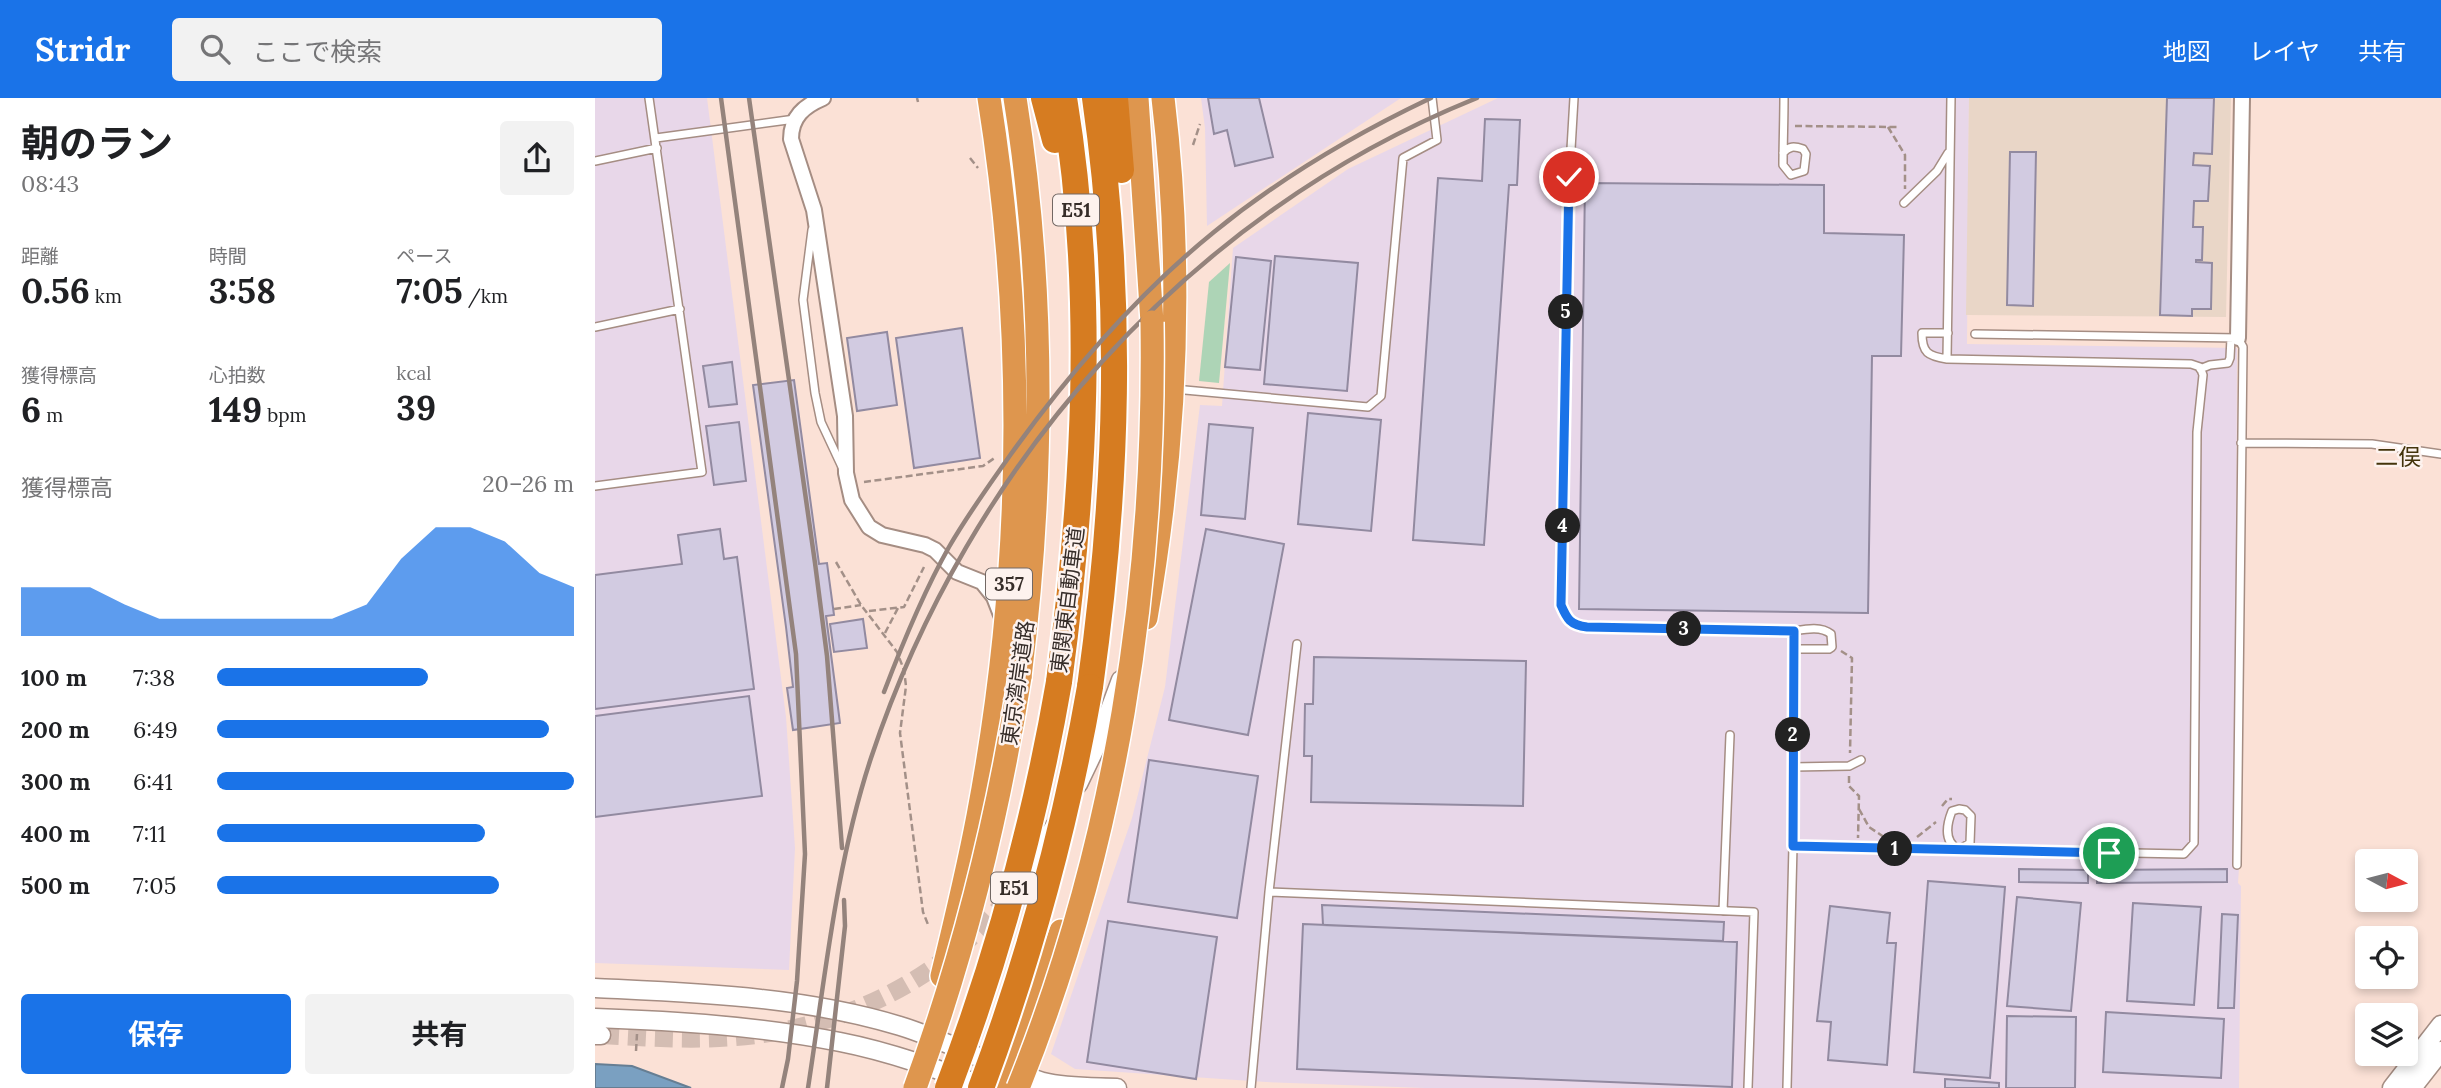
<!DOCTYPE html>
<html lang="ja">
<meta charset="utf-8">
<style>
:root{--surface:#fff;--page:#f2f2f2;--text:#202124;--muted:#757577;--accent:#1a73e8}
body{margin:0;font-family:Lora,"Noto Sans JP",serif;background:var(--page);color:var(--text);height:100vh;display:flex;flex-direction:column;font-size:26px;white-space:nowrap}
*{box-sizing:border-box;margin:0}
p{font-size:23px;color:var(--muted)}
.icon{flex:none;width:38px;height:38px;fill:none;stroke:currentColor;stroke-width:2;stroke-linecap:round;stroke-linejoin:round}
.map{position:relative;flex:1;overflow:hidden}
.side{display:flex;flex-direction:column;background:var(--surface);width:595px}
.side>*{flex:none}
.needle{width:46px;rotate:97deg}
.controls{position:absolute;left:1760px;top:751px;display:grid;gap:14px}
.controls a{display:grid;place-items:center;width:63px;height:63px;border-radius:7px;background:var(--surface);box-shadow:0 4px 10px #0003;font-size:35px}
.pin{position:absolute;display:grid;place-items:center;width:60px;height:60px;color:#fff;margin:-30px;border:4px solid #fff;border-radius:50%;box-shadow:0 2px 7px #0007}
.km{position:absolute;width:35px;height:35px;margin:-18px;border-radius:50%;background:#222;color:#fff;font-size:19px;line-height:35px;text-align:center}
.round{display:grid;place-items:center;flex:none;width:74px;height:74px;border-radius:7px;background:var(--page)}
.overview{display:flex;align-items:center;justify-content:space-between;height:119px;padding:0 21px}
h1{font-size:38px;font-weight:700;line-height:52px}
.metrics{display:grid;grid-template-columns:repeat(3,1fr);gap:10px;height:119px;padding:7px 21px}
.metrics div{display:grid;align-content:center}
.metrics b{font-size:35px;font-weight:700}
.metrics small{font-size:19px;font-weight:400}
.metrics p{font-size:19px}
.chart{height:196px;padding:14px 21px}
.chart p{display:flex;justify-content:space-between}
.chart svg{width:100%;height:126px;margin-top:7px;fill:var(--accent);opacity:.7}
.action{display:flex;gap:14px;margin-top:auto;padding:14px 21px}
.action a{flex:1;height:80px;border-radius:7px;background:var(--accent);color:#fff;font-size:28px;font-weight:700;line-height:80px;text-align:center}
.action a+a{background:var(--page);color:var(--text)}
ul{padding:0 21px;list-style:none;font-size:23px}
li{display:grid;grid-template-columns:112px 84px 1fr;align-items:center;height:52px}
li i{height:18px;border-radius:9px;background:var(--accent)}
header{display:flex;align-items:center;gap:42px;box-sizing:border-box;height:98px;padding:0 35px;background:var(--accent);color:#fff}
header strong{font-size:33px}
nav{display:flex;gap:38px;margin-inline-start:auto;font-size:24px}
.search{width:490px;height:63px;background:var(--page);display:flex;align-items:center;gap:18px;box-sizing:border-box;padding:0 24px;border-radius:7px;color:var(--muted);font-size:26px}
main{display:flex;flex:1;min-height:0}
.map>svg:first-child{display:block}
</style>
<header>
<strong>Stridr</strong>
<div class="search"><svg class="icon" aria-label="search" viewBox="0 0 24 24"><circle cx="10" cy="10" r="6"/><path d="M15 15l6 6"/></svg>ここで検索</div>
<nav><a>地図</a><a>レイヤ</a><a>共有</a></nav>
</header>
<main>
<section class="side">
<div class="overview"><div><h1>朝のラン</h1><p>08:43</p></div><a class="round"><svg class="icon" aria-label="share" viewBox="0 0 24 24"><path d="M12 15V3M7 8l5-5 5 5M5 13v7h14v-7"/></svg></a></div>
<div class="metrics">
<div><p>距離</p><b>0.56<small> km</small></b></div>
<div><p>時間</p><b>3:58</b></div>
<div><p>ペース</p><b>7:05<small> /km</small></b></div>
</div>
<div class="metrics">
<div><p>獲得標高</p><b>6<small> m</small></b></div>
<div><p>心拍数</p><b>149<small> bpm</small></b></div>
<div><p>kcal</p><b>39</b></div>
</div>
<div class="chart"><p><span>獲得標高</span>20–26 m</p>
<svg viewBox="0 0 160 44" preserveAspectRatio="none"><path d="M0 44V27L10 27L20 27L30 33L40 38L50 38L60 38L70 38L80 38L90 38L100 33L110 17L120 6L130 6L140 11L150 22L160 27V44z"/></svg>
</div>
<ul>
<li><b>100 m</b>7:38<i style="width:59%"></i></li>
<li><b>200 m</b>6:49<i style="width:93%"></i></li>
<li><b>300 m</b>6:41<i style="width:100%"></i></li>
<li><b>400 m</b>7:11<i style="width:75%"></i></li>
<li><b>500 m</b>7:05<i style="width:79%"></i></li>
</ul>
<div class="action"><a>保存</a><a>共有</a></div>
</section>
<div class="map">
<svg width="1846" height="990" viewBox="0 0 1846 990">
<rect width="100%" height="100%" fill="#fbe1d6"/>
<path fill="#e8d7e9" d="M0,0H112L191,619L200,750L194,872L0,865Z
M606,0H806L612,128L610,30Z
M903,0H1374L1372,246L1642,250L1640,770H1644L1643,785L1646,788L1644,990H830L671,984L480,971L456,956L537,720L570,589L605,307L627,308L638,150L753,71Z"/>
<path fill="#e9d6c7" d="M1374,0H1636L1631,219L1371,217Z"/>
<path fill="#add4b6" d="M635,165L624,285L604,283L614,184Z"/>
<path fill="#7aa0c1" stroke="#667e93" stroke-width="2" d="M0,966L37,968L96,990H0Z"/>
<path fill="#d2cbe1" stroke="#928aa0" stroke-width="2" d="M613,0H664L678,59L640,68L632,32L619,36Z
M1572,0H1619L1617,56L1599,55L1598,67L1615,68L1613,103H1599L1598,129H1608L1607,162H1601V164L1617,165L1616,211H1597V218L1565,217Z
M890,21L925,22L922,87H914L889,447L818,442L843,80L887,83Z
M1415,54H1441L1438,208L1412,207Z
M990,85L1229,87V135L1309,137L1306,258H1277L1273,515L984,511Z
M680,158L763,165L752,293L669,286Z
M641,159L676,163L665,272L630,269Z
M367,230L385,360L319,370L301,240Z
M292,234L302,307L262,313L252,240Z
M137,264L142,306L114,309L108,268Z
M199,282L224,466L232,465L239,517L231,518L245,625L198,632L192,590L198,589L191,529L158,287Z
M713,315L786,322L776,433L703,426Z
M144,324L151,383L119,387L111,328Z
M614,326L658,330L650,421L606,417Z
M125,431L129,461L142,459L159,591L0,611V477L87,466L83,437Z
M611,431L689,446L653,637L574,622Z
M268,521L272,550L239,554L235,526Z
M719,559L931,563L928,708L716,704L717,658H709L710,606H718Z
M154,598L167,698L0,719V618Z
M554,662L663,678L642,820L533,804Z
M1424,771L1493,772V785L1424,784Z
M1632,771V784L1502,785V772Z
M1333,783L1410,789L1395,980L1319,974Z
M1422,799L1486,805L1476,913L1412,908Z
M1538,805L1606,809L1599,907L1532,903Z
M727,807L1129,824L1128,843L728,827Z
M1235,808L1295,815L1292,845H1301L1292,967L1233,962L1236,924L1222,923Z
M1627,816L1643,817L1639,910H1623Z
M513,823L622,839L601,981L492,964Z
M708,826L1142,844L1137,989L702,971Z
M1511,914L1629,921L1626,980L1508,974Z
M1412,918L1481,919L1480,990H1411Z
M1350,981L1404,985V990H1350Z"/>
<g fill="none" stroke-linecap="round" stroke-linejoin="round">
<path stroke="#d4bdb3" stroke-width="18" stroke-dasharray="18 9" stroke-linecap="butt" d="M6,937C45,939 84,942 124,940C232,936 337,890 407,807"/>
<defs>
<path id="service" d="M979,0L974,85L966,507C972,521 975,527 992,529L1199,533C1211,531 1226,528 1236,536L1237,549L1234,551H1199
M61,40L200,21
M1188,55C1194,48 1199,48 1208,51L1211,56L1209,73L1196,77L1188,67C1188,45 1189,22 1189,0
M0,63L62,50
M1309,105L1342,73L1353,55
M217,132L208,202L220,295L226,324L247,369
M0,229L85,211
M1380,236L1643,240L1648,249L1642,767
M1352,261C1333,258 1327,255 1327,235H1353
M1605,271L1615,267L1633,265L1635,260L1636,240
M579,291L773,309L786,298L808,60L842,42L837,0
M1646,345L1777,346L1846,356
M0,388L107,374L54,0
M1198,669L1254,668L1266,662
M1364,711L1370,712L1376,718L1375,745L1364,752C1349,744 1351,728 1357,713Z
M1198,748L1589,756L1599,745L1602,334L1608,277L1605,269L1596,266L1352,261L1356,0
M674,794L702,546
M1128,813L1135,637
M656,990L674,794L1159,814L1153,990
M1192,990L1198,748L1199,533"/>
<path id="minor" d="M228,0C209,8 196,19 196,41L219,112L250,318L251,375L257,402L274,429L287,437L330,447L340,452L362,474L387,484L399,499L406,517
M1643,240L1647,0"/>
<path id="tertiary" d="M483,686L503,644L526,582
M426,782L460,728
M0,890C101,895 207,898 305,928C354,943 399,969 448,984C471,990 498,989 522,990
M0,920C82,923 164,928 245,944C296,954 345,972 393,990
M0,937H6
M1797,990L1846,927
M1817,990L1846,953"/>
<path id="trunk" d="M420,0C451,193 449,386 425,579
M542,0L557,224
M551,520C581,349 589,173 568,0
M347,878C360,825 373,771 383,718C428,480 432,239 394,0
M410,990L466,833"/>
<path id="motorway" d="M449,0L460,42
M520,0L526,72
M464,584C490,391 501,193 469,0
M495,589C523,389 529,201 500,0"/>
</defs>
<use href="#service" stroke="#a58d83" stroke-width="10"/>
<use href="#minor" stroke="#a58d83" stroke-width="18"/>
<use href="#tertiary" stroke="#a58d83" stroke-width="21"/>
<use href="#trunk" stroke="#fff" stroke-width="26"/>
<use href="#motorway" stroke="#fff" stroke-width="30"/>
<path stroke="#a39088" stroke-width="2.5" stroke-dasharray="7 3.5" stroke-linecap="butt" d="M322,0L323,4
M1200,28L1302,29
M1293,29L1310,57V91
M598,47L605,26
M375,60L383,70
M269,384L388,368L401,359
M241,464L266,507L302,554L309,572L311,588L305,635L328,814L334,829
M239,511L266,507
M274,513L309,509L329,469
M290,535L303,510
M1246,553L1257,560L1255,655
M1254,678V688L1264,698L1263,740
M1347,708L1353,701H1357
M1264,711L1274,729L1289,739
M1322,739L1341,724
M41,953L42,936"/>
<use href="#service" stroke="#fff" stroke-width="7"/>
<use href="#minor" stroke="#fff" stroke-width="14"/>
<use href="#tertiary" stroke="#fff" stroke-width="18"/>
<use href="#trunk" stroke="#de964e" stroke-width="23"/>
<use href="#motorway" stroke="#d67c21" stroke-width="26"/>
<path stroke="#94837c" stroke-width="4.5" d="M126,0L201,556L210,756L202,883L193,961L187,990
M154,0L220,465L232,558L247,750
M289,594C308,544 328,495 354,449C373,416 395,386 416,356C475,274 540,198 619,134C684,81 760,36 836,0
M213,990C230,880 241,766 276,660C373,367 593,116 882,0
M232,990L250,828L249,802"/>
<defs>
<path id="trunk-bridge" d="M320,990C369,856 403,719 425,579
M423,990C521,747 561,485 557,224"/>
<path id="motorway-bridge" d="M353,990C403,858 440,723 464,584
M386,990C435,859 471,726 495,589"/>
</defs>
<use href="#trunk-bridge" stroke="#fff" stroke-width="26" stroke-linecap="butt"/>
<use href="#motorway-bridge" stroke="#fff" stroke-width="30" stroke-linecap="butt"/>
<use href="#trunk-bridge" stroke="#de964e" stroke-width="23"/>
<use href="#motorway-bridge" stroke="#d67c21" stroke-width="26"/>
</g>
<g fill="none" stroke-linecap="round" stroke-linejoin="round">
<defs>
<path id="route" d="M974,79L966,507C972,521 975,527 992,529L1199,533L1198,748L1514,755"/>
</defs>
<use href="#route" stroke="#fff" stroke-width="14"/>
<use href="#route" stroke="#1a73e8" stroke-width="9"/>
</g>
<g text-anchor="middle" stroke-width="5" stroke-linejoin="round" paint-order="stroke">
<g fill="#fdf2ee" stroke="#726864" stroke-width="2">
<rect x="458" y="96.5" width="46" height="31" rx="5"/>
<rect x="391" y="470.5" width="46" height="31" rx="5"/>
<rect x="396" y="774.5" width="46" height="31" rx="5"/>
</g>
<g font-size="19" font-weight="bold" fill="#362d29">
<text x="481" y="119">E51</text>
<text x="414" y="493">357</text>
<text x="419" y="797">E51</text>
</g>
<g font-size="21" fill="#362d29" stroke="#fdf2ee">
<text transform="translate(473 502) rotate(-83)" y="7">東関東自動車道</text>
<text transform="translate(423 585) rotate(-82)" y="7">東京湾岸道路</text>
</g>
<g font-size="23" fill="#43340b" stroke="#fdf2ee">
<text x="1803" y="367">二俣</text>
</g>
</g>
</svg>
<div class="controls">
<a><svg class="needle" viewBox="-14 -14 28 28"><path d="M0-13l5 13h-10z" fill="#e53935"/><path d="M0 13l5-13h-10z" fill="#757577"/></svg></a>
<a><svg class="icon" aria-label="locate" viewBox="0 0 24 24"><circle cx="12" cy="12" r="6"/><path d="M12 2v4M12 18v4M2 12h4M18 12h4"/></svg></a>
<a><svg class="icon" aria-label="layers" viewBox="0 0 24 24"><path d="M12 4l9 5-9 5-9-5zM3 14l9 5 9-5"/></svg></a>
</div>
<div class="pin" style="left:1514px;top:755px;background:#1e9e55"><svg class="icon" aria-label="arrive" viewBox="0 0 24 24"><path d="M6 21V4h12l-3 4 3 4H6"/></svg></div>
<div class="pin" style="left:974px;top:79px;background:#d93025"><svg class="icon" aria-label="check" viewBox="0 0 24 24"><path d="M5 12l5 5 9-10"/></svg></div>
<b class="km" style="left:1300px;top:751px">1</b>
<b class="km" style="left:1198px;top:637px">2</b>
<b class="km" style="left:1089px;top:531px">3</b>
<b class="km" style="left:968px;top:428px">4</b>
<b class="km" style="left:971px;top:214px">5</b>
</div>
</main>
